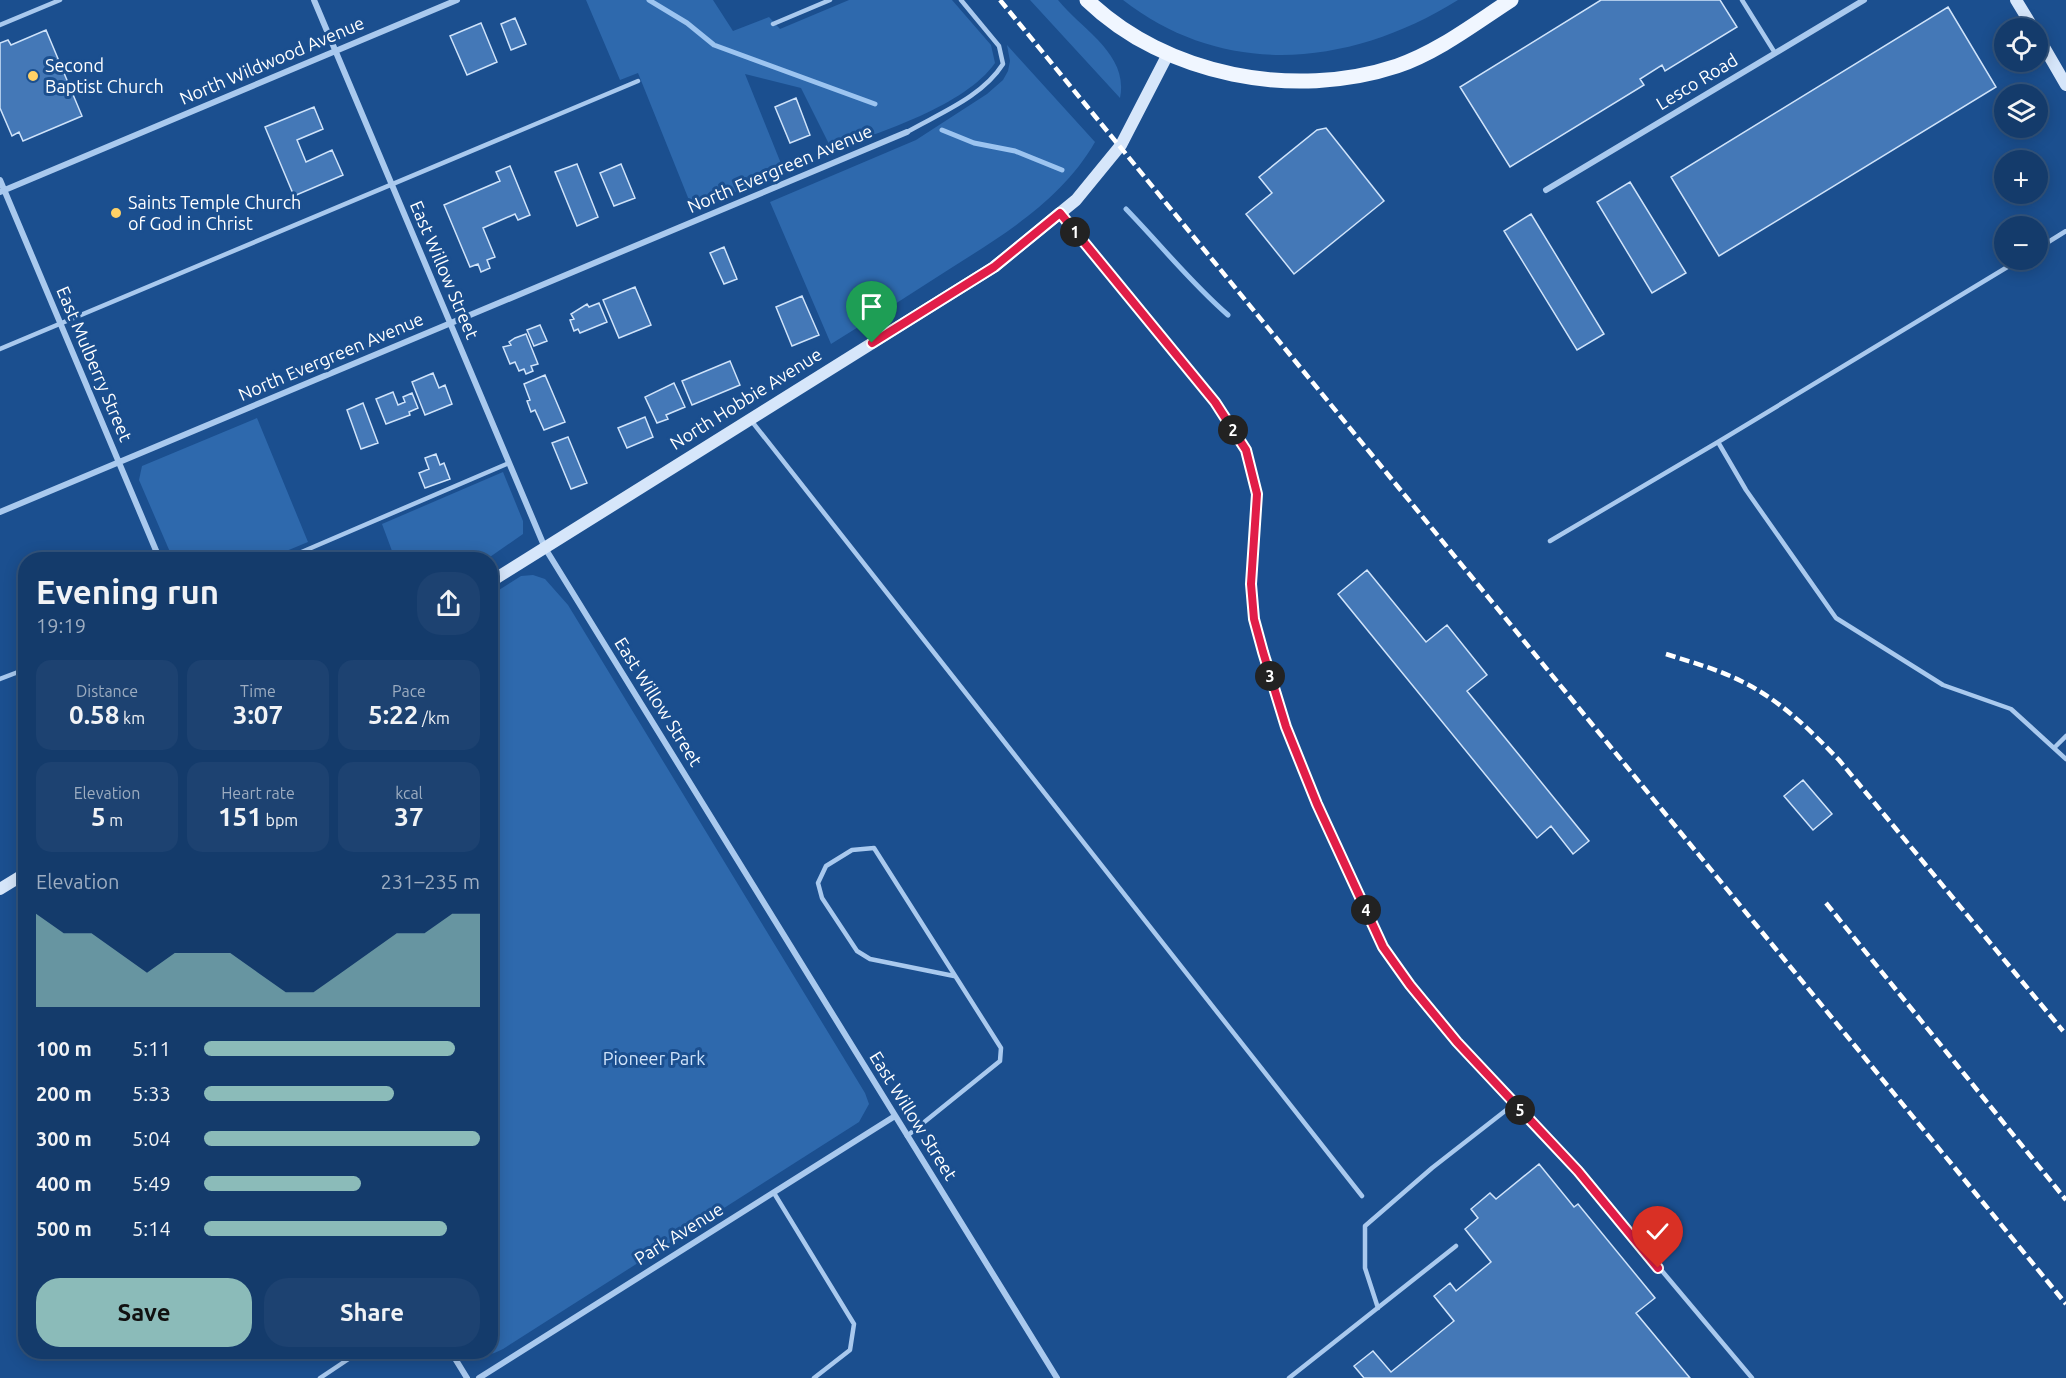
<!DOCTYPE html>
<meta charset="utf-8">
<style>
:root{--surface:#143b6b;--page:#1d4271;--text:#f1f3f6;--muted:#9dadc1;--line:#33557e;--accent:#8bbbb9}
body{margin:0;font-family:Ubuntu,sans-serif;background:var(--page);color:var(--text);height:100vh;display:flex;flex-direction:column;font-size:22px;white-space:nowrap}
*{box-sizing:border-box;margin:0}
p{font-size:20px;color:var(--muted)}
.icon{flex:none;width:33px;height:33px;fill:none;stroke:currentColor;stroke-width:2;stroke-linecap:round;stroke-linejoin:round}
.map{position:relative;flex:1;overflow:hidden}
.sheet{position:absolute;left:18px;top:552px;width:480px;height:807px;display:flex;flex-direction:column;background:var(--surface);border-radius:24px;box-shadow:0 3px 15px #0003,0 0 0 2px var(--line)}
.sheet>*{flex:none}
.buttons{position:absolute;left:1994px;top:18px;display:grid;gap:12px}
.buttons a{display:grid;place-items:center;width:54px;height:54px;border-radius:50%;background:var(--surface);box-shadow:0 3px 15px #0003,0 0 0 2px var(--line);font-size:30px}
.pin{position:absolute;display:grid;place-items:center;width:51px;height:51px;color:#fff;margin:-62px -26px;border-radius:50% 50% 50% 0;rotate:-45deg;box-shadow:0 0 6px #0007}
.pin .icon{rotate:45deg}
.km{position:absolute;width:30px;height:30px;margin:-15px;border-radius:50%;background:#222;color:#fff;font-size:16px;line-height:30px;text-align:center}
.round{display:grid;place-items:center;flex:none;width:63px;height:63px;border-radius:24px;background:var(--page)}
.summary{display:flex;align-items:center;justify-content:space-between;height:102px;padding:0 18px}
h1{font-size:33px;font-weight:700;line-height:45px}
.stats{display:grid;grid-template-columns:repeat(3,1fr);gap:9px;height:102px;padding:6px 18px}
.stats div{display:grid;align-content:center;border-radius:15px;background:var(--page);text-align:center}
.stats b{font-size:26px;font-weight:700}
.stats small{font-size:16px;font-weight:400}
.stats p{font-size:16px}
.chart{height:168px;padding:12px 18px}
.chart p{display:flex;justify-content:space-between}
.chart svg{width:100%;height:108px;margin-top:6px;fill:var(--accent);opacity:.7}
.button{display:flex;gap:12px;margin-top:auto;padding:12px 18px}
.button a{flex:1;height:69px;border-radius:24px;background:var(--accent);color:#111;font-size:24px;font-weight:700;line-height:69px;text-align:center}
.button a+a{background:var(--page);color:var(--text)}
ul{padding:0 18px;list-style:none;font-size:20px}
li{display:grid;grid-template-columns:96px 72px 1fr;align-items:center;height:45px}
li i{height:15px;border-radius:8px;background:var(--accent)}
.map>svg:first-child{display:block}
</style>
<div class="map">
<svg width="2066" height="1378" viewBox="0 0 2066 1378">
<rect width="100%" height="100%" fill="#1b4f8f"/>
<path fill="#2e69ad" d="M586,0H713L733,31L769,17L780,29L849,0H952L991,45L995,63C965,106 880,132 832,150L801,88L745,74L784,171L693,210L638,73L620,80Z
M1030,0H1058C1082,30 1129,54 1120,98Z
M1123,0H1458C1352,66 1226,80 1123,0Z
M1007,45L1095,142C1061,201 1003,235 948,270C909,295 870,320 831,344L770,202L916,140L987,94L1003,80L1008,71L1010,61Z
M257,418L308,542L267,559H173L139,480L142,466Z
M503,472L523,521V534L487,559H395L382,524Z
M533,575L545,579L568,605L865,1093L869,1104L859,1122L503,1349C489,1356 480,1358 466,1352H490L491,595L521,576Z"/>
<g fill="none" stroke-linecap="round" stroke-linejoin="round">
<path stroke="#9cc4f0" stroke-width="5" d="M649,0L687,23L714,45L875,104
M942,130L974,143L1015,151L1062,170
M1126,209C1160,244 1191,283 1228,315"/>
</g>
<path fill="#4478b7" stroke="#cfe3fa" stroke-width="1.5" d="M1601,0H1720L1737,27L1665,71L1662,65L1640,79L1644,85L1510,167L1460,87Z
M1948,7L1996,87L1719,256L1671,177Z
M515,18L526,44L511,50L501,24Z
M481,23L497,62L467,75L450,36Z
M46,30L82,116L23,141L19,132L12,136L0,108V43L8,40L11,45Z
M796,98L810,135L790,143L775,107Z
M314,107L323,129L297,140L306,162L332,150L343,175L294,196L265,127Z
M1326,128L1384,201L1294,274L1246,214L1272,193L1259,177L1317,130Z
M577,164L598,217L577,226L555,172Z
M621,164L635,198L614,206L600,173Z
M510,166L530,215L518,220L515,214L483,228L495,257L487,260L490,268L481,272L478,264L470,267L444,205L500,181L496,172Z
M1630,182L1686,273L1652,293L1597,202Z
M1531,214L1604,334L1577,350L1504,231Z
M724,247L737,279L724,284L710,253Z
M635,287L651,325L619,338L603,300Z
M802,296L819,335L792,346L776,307Z
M599,303L607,322L580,333L578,329L574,331L570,320L574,319L571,314L587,304L589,307Z
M540,325L547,341L534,346L527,330Z
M526,334L538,364L531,366L533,371L526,374L524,369L519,371L515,362L510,364L503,347L511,345L509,342L515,338Z
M730,361L740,385L692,405L682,381Z
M433,373L439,388L445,385L452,404L425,415L412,382Z
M545,375L565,422L544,430L535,410L531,412L527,401L530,400L524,384Z
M674,383L685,407L666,415L668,419L657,423L645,397Z
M393,392L398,405L405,402L403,397L412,393L418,408L409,412L410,415L386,424L376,399Z
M363,403L378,443L361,449L347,410Z
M645,417L653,437L627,448L618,428Z
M568,437L587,483L571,489L552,443Z
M436,454L440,465L444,463L450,479L425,488L419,473L429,469L425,458Z
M1367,570L1426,642L1447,625L1487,675L1467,691L1589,841L1573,854L1551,826L1537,838L1338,594Z
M1803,780L1832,814L1813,830L1784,796Z
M1539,1164L1574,1207L1578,1204L1655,1298L1636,1313L1690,1378H1364L1354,1366L1373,1351L1391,1372L1454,1321L1434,1296L1450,1283L1456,1291L1491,1262L1465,1229L1478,1218L1471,1209L1490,1193L1496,1199Z"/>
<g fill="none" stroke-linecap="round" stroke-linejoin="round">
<path stroke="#a9c9ee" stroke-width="4.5" d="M1742,0L1775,53
M773,24L830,0
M0,25L60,0
M907,132C940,113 982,97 1003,64L999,46L961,0
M1061,214L1143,318L1215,402L1246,450L1256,494L1251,584L1254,619L1286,727L1317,804L1383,947L1410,985L1457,1042L1514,1104L1432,1168L1365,1226V1268L1378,1308
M2037,249L2066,231
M2019,260L1718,442L1746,490L1836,618L1943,685L2011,709L2066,759
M0,349L638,81
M750,419L1362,1196
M1550,541L1718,442
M283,560L509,463
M0,679L26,669
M2055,747L2066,736
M1514,1104L1578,1171L1752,1378
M907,1136L1000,1061L1001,1048L874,848L852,850L826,866L818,883L822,898L857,951L870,959L954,976
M774,1193L854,1324L850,1350L814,1378
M320,1378L359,1352
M1289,1378L1456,1246"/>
<path stroke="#a9c9ee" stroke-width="6" d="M314,0L545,548L1057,1378
M0,180L160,560
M1546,190L1864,0
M0,192L457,0
M0,512L907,132
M451,1352L467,1378
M479,1378L895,1116"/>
<path stroke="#d6e6fa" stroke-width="12" d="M2016,0L2033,28
M2037,35L2066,85
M490,582L994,267L1076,200L1121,145L1168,54
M0,889L26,873"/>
<path stroke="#f0f6ff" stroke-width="15" d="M1087,0C1166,76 1294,100 1397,66C1438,52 1474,24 1511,0"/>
<path stroke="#fff" stroke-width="4.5" stroke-dasharray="10 4.5" stroke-linecap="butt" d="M1000,0L2066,1304
M1666,654C1691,662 1717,669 1741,681C1780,700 1809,729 1839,760L2063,1031
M1826,903L2066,1200"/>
</g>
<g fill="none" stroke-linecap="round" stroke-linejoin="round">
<defs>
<path id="route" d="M872,343L994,267L1060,213L1215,402L1246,450L1257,494L1251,584L1254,619L1263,652L1286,727L1317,804L1383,947L1410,985L1457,1042L1578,1171L1658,1268"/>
</defs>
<use href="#route" stroke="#fff" stroke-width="12"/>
<use href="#route" stroke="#e11d48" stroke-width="8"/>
</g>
<g fill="#ffd166" stroke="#1b4f8f" stroke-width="2">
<circle cx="33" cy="76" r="6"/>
<circle cx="116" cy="213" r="6"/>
</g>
<g text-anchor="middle" stroke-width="6" stroke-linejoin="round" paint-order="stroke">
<g font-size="18" fill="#fff" stroke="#1b4f8f">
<text transform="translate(272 61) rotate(-23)" y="6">North Wildwood Avenue</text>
<text transform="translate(1697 82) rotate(-31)" y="6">Lesco Road</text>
<text transform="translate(780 169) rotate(-23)" y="6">North Evergreen Avenue</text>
<text transform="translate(444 270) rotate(67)" y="6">East Willow Street</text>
<text transform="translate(331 357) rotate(-23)" y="6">North Evergreen Avenue</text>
<text transform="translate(94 364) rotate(67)" y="6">East Mulberry Street</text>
<text transform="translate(746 399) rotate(-32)" y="6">North Hobbie Avenue</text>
<text transform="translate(658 702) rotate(58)" y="6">East Willow Street</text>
<text transform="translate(913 1116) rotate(58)" y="6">East Willow Street</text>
<text transform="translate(679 1234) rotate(-32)" y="6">Park Avenue</text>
</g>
<g font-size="18" fill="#fff" stroke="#1b4f8f" text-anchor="start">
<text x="45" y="72">Second<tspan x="45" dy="21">Baptist Church</tspan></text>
<text x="128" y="209">Saints Temple Church<tspan x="128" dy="21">of God in Christ</tspan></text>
</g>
<g font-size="18" fill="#cfe3fa" stroke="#1b4f8f">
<text x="654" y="1065">Pioneer Park</text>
</g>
</g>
</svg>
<div class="buttons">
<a><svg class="icon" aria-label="locate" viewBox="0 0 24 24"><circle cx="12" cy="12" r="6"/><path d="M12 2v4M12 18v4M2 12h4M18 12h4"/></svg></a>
<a><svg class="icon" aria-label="layers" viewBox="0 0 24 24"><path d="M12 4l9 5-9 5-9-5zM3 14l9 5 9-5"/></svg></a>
<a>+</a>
<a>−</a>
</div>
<div class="pin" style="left:872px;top:343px;background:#1e9e55"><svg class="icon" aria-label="arrive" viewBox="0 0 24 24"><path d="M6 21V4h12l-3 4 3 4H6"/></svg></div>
<div class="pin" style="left:1658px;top:1268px;background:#d93025"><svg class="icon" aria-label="check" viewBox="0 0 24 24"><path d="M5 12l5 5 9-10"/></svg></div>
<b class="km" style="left:1075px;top:232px">1</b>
<b class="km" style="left:1233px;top:430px">2</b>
<b class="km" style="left:1270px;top:676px">3</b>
<b class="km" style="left:1366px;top:910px">4</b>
<b class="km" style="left:1520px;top:1110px">5</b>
<section class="sheet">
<div class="summary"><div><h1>Evening run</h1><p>19:19</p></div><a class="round"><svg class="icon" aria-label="share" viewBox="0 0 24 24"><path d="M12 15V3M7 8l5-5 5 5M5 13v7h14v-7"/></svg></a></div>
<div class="stats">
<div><p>Distance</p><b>0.58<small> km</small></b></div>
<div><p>Time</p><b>3:07</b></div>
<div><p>Pace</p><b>5:22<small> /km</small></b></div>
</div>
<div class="stats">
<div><p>Elevation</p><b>5<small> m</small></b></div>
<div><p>Heart rate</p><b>151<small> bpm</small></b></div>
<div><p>kcal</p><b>37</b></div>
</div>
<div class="chart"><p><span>Elevation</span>231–235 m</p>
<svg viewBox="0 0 160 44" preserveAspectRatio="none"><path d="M0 44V6L10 14L20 14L30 22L40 30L50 22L60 22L70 22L80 30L90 38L100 38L110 30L120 22L130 14L140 14L150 6L160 6V44z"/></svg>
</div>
<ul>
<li><b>100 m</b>5:11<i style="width:91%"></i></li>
<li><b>200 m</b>5:33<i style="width:69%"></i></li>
<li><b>300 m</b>5:04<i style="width:100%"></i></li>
<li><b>400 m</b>5:49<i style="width:57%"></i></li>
<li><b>500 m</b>5:14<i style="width:88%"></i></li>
</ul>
<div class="button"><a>Save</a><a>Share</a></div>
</section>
</div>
